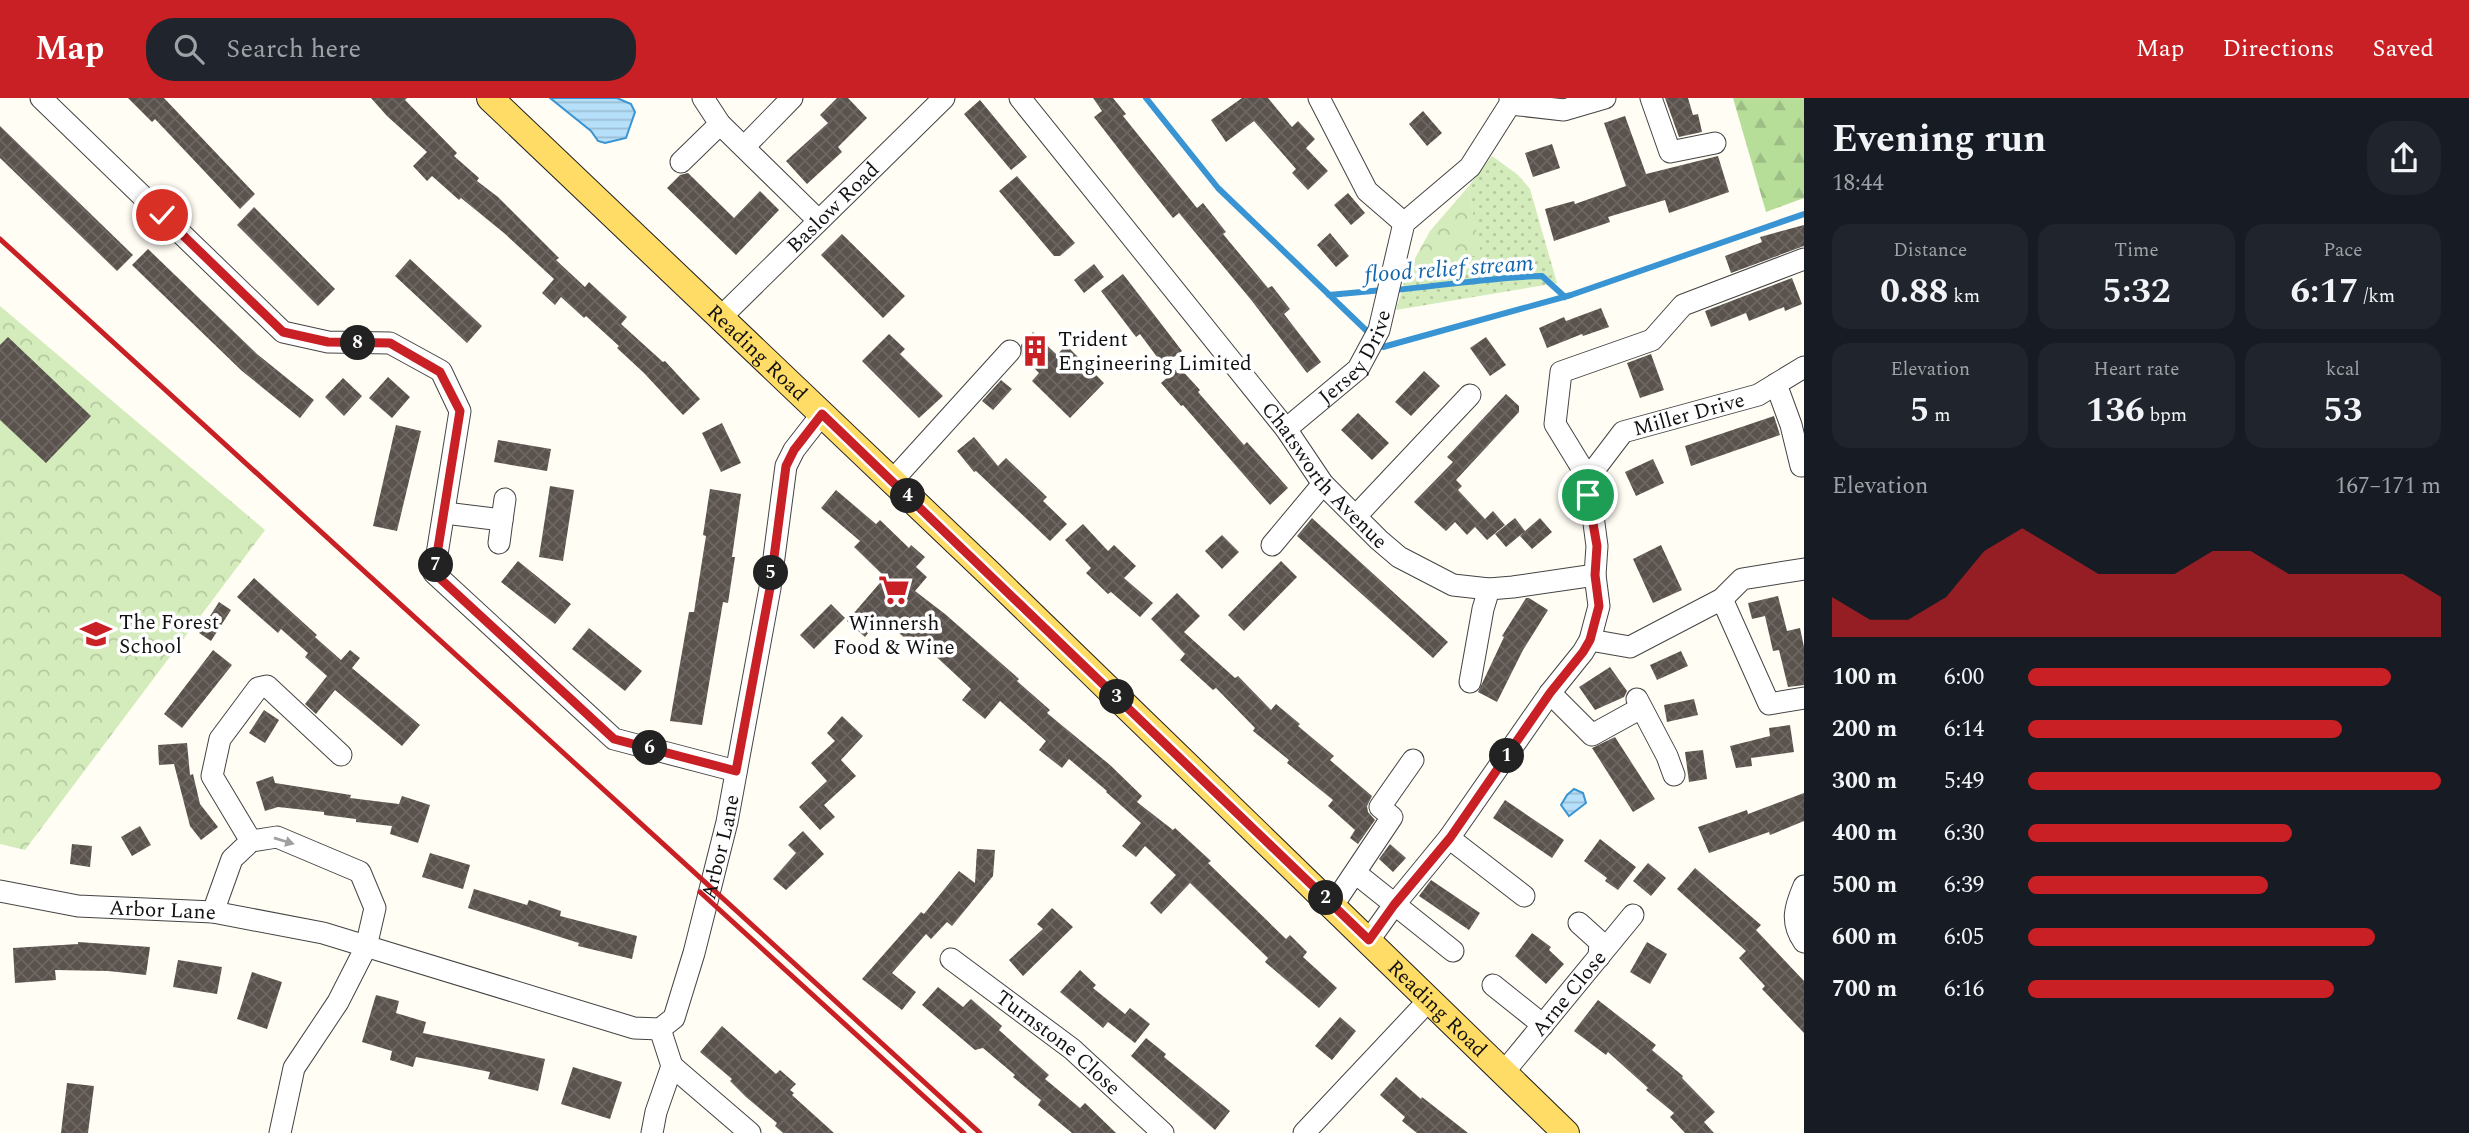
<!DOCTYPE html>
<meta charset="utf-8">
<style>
:root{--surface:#171b24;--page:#20242c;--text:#f1f3f6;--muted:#9ea1a6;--accent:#c92025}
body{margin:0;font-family:Spectral,serif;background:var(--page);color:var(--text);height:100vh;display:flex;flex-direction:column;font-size:26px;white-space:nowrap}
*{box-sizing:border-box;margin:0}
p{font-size:23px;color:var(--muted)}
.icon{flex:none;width:38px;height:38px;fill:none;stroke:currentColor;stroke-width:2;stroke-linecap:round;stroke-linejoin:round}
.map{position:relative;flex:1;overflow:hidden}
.panel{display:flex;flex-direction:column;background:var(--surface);width:665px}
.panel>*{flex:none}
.pin{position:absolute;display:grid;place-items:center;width:60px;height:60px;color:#fff;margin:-30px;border:4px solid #fff;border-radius:50%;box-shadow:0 2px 7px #0007}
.km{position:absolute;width:35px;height:35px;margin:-18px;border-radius:50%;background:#222;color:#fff;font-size:19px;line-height:35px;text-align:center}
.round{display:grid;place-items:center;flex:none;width:74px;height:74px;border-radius:28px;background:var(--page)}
.headline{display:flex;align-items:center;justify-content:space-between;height:119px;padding:0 28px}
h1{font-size:38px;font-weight:700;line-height:52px}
.metrics{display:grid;grid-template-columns:repeat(3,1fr);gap:10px;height:119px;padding:7px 28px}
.metrics div{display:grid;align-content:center;border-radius:18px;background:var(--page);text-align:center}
.metrics b{font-size:35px;font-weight:700}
.metrics small{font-size:19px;font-weight:400}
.metrics p{font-size:19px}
.chart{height:196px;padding:14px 28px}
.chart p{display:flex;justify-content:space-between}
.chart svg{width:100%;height:126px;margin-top:7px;fill:var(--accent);opacity:.7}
ul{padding:0 28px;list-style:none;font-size:23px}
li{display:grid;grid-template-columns:112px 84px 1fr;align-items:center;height:52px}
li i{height:18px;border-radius:9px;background:var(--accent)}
header{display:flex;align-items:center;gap:42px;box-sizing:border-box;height:98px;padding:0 35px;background:var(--accent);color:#fff}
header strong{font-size:33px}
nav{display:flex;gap:38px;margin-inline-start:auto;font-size:24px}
.search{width:490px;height:63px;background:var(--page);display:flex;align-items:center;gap:18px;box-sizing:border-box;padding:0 24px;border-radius:28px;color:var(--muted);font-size:26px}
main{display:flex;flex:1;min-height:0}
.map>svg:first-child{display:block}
</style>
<header>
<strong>Map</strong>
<div class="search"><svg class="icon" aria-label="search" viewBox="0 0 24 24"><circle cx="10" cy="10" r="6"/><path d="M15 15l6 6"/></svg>Search here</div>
<nav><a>Map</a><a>Directions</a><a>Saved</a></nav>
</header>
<main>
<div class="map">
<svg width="1804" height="1035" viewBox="0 0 1804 1035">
<defs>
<pattern id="grass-dots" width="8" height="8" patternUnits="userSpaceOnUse" patternTransform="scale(1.75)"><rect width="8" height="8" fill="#d4ecbb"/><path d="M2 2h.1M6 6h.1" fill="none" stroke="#b5c9a0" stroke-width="1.8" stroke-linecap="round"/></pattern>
<pattern id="forest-firs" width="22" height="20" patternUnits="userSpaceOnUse" patternTransform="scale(1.75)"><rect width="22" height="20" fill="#b7de99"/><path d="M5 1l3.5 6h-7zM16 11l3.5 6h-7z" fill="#9cbd83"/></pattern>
<pattern id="park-crowns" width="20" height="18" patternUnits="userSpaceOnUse" patternTransform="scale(1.75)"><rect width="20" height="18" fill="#d4ecbb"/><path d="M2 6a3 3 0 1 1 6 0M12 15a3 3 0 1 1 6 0" fill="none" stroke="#b5c9a0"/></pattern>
<pattern id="water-rules" width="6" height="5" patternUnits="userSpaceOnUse" patternTransform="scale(1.75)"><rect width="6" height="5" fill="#b6dff9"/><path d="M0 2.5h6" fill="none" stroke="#9bbed4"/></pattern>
<pattern id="building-cross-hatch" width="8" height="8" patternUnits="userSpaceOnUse" patternTransform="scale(1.75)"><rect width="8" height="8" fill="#5a524c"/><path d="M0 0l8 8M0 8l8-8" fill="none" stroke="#6d6662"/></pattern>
</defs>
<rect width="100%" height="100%" fill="#fffdf4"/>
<path fill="url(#grass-dots)" d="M1492,58L1518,77L1530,91L1557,185L1396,212L1407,175L1480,156L1468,89Z"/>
<path fill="url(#forest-firs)" d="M1733,0H1804V100L1766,114Z"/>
<path fill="url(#park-crowns)" d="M1468,89L1481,156L1407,175L1430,133Z
M0,208L265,432L25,752L0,746Z"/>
<path fill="url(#water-rules)" stroke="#3994d4" stroke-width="2" d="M550,0H617L631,6L635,14L626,40L605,45L598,43L591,33Z
M1574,691L1583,695L1586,705L1569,718L1561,707L1567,697Z"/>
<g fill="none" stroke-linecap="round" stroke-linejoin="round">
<path stroke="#3994d4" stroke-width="6" d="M1146,0L1218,90L1371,237
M1393,192C1443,188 1492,179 1542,178L1565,199
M1329,197L1383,192
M1378,245L1383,249L1571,197L1804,116"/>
</g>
<path fill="url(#building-cross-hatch)" d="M128,0H164L255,96L240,111L155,21L152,24Z
M371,0H407L405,2L457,55L454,58L479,80L477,83L498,99L559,160L556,162L585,189L589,184L627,219L621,226L663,264L665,263L700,301L683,317L644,275L617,250L619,248L586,218L584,220L561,199L555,207L542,195L554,181L504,135L461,100L459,102L432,78L427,83L413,68L427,54L387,18Z
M837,0H848L867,20L838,49L842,54L807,86L786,63L828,25L820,17Z
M1093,0H1113L1126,16L1123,18L1197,110L1203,105L1226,134L1223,136L1268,190L1272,188L1290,211L1284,216L1321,264L1307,275L1252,203L1179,115L1173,120L1135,72L1094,19L1102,13Z
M1242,0H1268L1292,29L1298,23L1315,41L1306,50L1328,73L1308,92L1292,75L1296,71L1254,23L1226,44L1211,22Z
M1665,0H1688L1693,17L1698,16L1702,34L1679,39Z
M980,2L1027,59L1011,72L964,16Z
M1423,13L1442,35L1427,48L1409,26Z
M1625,18L1646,76L1718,58L1729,94L1669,115L1665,102L1608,119L1610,124L1554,143L1545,111L1574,103L1575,106L1626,88L1604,25Z
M0,28L133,157L117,173L0,60Z
M1552,46L1560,70L1533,79L1525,55Z
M688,75L734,120L760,93L779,112L736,157L667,90L680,77Z
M1017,78L1075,145L1060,158H1054L999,93Z
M1348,95L1365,115L1351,127L1334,107Z
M254,109L335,191L318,208L237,127Z
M1804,127V148L1731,175L1725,158L1762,144L1760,139Z
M1330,135L1349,158L1336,169L1317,147Z
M842,136L905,198L883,220L821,157Z
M148,151L257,256L314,302L300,320L242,273L132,167Z
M410,161L482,228L467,245L395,178Z
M1094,166L1104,179L1084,195L1074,182Z
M1123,176L1182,253L1163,267L1140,236L1136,239L1101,193Z
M1792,180L1802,206L1785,213L1784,209L1749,223L1746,215L1711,229L1705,213Z
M1601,210L1609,229L1583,238L1582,236L1547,250L1539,230L1564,219L1566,223Z
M1033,234L1057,257L1066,247L1104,285L1070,320L1032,283L1039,275L1022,258L1021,247Z
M889,236L905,251L900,256L943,298L919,320L862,263Z
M8,239L91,318L46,365L0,322V247Z
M1486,239L1506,267L1490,278L1470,250Z
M1651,256L1664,292L1640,300L1627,265Z
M1179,269L1200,292L1198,294L1244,347L1247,344L1288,390L1270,407L1183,307L1181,308L1161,285Z
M1424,273L1440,288L1411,318L1395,304Z
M388,279L410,299L392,320L369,300Z
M343,280L362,298L344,318L325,299Z
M1001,282L1012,291L993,312L982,303Z
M1506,296L1519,308V314L1456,382L1462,388L1458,392L1485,421L1493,413L1505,427L1487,442L1475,429L1467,437L1455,424L1446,433L1414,404L1453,364L1447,359Z
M1358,315L1389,345L1372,362L1341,332Z
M1774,318L1780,337L1691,368L1685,348Z
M722,325L741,365L721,374L702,335Z
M396,327L421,333L397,433L373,428Z
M974,339L998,368L1006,360L1027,380L1047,399L1043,403L1067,426L1050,443L976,373L974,374L957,353Z
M498,342L551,351L547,373L494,364Z
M1653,361L1664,385L1636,398L1625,374Z
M550,388L574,392L563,463L539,459Z
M710,391L741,396L732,459H735L728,505L723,504L702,627L670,623L689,514H694L706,438L703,437Z
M836,392L876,426L880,422L909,450L911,447L925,459L916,469L927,479L915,493L945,516L1019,581L1017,583L1050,612L1047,615L1110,667L1142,698L1137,704L1173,732L1175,730L1211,763L1208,765L1286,841L1290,837L1307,854L1303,859L1337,890L1319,910L1265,864L1268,860L1190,785L1161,816L1150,805L1176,777L1145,748L1136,759L1122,748L1141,725L1106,694L1107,693L1069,661L1062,670L1039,652L1046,643L1000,603L985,621L962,602L971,591L915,539L910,544L880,520L865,539L847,523L885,479L854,449L860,443L821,410Z
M1312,420L1448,544L1433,560L1297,438Z
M1515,420L1525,433L1540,420L1552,434L1532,451L1520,438L1524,434L1506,449L1495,436Z
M1083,426L1108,453L1114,447L1136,468L1124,480L1153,505L1140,519L1111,494L1108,496L1086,475L1091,470L1065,442Z
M1222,437L1239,454L1222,471L1205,453Z
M1661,447L1682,492L1653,505L1633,461Z
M518,463L571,506L555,526L501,484Z
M1281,463L1297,479L1244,533L1228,517Z
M254,480L317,537L315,539L341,562L350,552L360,560L352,570L420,627L402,648L335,592L316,616L305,606L327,578L305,559L308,555L281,531L278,535L237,499Z
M1177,495L1200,518L1184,534L1235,580L1238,578L1271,612L1276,606L1300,626L1298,628L1334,658L1330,662L1372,698L1367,708L1368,714L1375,722L1358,746L1350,740L1355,732L1328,708L1333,702L1287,665L1289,662L1253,633L1255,630L1216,590L1213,592L1180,562L1185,556L1151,521Z
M1778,498L1787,533L1800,530L1804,549V587L1788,589L1779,552L1773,553L1765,518L1752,521L1748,505Z
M1526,500H1529L1548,512L1523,552L1497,604L1478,594L1504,539L1502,538Z
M219,504L231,512L211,543L199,535Z
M831,506L845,520L814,551L800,537Z
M589,530L642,573L625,593L572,551Z
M213,552L232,567L182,630L164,616Z
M1681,553L1688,568L1657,582L1650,567Z
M1610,569L1627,593L1624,599L1595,612L1579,589Z
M1694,601L1698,617L1667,624L1664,607Z
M264,612L279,622L265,645L249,635Z
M842,618L863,638L841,662L856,678L824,707L835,719L820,732L799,709L827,683L811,665L835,643L827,635Z
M1790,627L1794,654L1751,660L1752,668L1736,670L1730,648L1770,638L1769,630Z
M1615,639L1655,701L1633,714L1592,650Z
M187,645L190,677L193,676L200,706L218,729L201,742L190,728L174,666L159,667L158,647Z
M1703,652L1707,681L1689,684L1685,654Z
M273,678L275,685L351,697L350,700L399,706L402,698L430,707L418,745L390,736L392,728L356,724V721L324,717V714L278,709L265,713L256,684Z
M1804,695V723L1770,737L1769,734L1709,755L1698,729L1747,712L1748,716Z
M1505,702L1564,742L1552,760L1493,720Z
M140,728L151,747L132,758L121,739Z
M803,733L824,756L786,792L773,781L796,755L788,747Z
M1600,741L1636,769L1618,792L1605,783L1607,780L1584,763Z
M72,746L92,748L90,769L70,766Z
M1390,746L1406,760L1393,774L1379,761Z
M977,751L995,752L993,778L952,828L947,824L931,841L926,836L892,875L916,894L902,912L862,881L921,814L924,816L959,773L975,785Z
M430,755L470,767L463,791L422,779Z
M1648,765L1666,780L1651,798L1633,783Z
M1695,770L1761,827L1756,832L1804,883V935L1762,891L1765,888L1739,860L1746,853L1677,791Z
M1431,782L1480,815L1469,832L1419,798Z
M474,791L527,807L529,802L561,813L560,818L637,838L632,861L578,848L579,845L468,810Z
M1052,810L1073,829L1023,878L1009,862L1043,831L1037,826Z
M1532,835L1551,849L1549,852L1564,866L1546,886L1515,858Z
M78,844L150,849L146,877L108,873L55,872L56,882L15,885L13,850L78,846Z
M1647,844L1667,856L1650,886L1630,874Z
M178,862L222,869L217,896L173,889Z
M1080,872L1096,887L1093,890L1125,916L1130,910L1150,926L1135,945L1108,924L1103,930L1060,894Z
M252,874L282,884L267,931L237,921Z
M938,889L963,909L971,901L1002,928L999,932L1049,977L1045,981L1080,1010L1085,1005L1116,1035H1072L1038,1007L1041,1002L1013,979L1015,977L983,950L975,952L922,907Z
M376,897L399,903L396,915L426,924L423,935L545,961L538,993L488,981L490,974L416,959L413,969L390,962L392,953L362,944Z
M1598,902L1656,947L1652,952L1683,978L1682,980L1715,1014L1704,1024L1714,1035H1685L1670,1019L1674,1015L1646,992L1648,990L1608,954L1606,957L1574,933Z
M1340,919L1356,933L1332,962L1315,948Z
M722,928L776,976L780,972L796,986L790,992L794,995L792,997L834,1035H783L775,1028L777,1025L746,999L730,983L732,981L700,954Z
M1146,940L1166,956L1164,959L1230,1013L1215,1032L1131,958Z
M573,969L622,984L610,1021L561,1006Z
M1396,979L1421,1001L1422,999L1468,1035H1417L1402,1023L1405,1019L1380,997Z
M67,985L94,988L88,1035H61Z"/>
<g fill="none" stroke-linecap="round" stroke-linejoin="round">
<defs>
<g id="minor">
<path d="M41,0L283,234L328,244L390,245L441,273L460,313L434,475L614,641L736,673"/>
<path d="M703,0L720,26L818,122"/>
<path id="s1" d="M1020,0L1286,331L1323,386L1379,442L1399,459L1453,487L1489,491L1513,489L1595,477"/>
<path d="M1319,0L1367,93L1404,125"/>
<path d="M1651,0L1670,54L1715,45"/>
<path d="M1510,6L1564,12L1605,0"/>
<path d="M744,49L792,0"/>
<path d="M681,64L720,26"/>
<path id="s2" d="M720,220L944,0"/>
<path d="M1776,286L1791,327L1801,368"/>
<path id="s3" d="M1286,331L1358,271L1379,232L1404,125L1470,69L1510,6V0"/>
<path id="s4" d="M1588,380L1623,334L1758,297L1804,269"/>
<path d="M892,383L1010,253"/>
<path d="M445,415L502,422L499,445"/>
<path d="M1356,418L1470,297"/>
<path d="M502,422L505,401"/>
<path d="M1272,447L1323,386"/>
<path d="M1722,501L1769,606L1804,600"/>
<path d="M1590,542L1630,549L1722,501L1742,481L1804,471"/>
<path d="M1470,584L1483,511L1489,491"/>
<path d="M1550,595L1592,637L1641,610"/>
<path d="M1637,601L1667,658L1674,677"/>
<path d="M1449,740L1524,798"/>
<path d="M251,743L212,678L220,641L258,590L267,588L341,657"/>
<path d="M1363,781L1453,853"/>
<path d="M1804,788C1795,809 1790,824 1804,844"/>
<path id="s5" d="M0,793L78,808L213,814L323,835L634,930L660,931L674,920L694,855L727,724L770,490L786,368L794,352L822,316"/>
<path d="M1333,807L1392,719L1380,709L1413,662"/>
<path d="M213,814L232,761L251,743L277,739L360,774L375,810L366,849L338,904L294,970L280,1035"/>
<path d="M1579,825L1600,844L1599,859"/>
<path d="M1369,842L1394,807L1449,740L1550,595L1583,554L1590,542L1599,508L1595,477L1597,448L1588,380L1555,326L1561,274L1652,242L1683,207L1804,161"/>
<path id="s6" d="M951,861L1072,951L1163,1035"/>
<path d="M1493,887L1543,927"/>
<path d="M672,968L750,1035"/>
<path id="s7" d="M1504,974L1633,817"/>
<path d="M652,1035L656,1014L672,968L660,931"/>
<path d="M1304,1035L1430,901"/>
</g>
<g id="major">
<path id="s8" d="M490,0L991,477L1566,1035"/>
</g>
</defs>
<use href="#minor" stroke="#444" stroke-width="23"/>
<use href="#major" stroke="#222" stroke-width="28"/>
<use href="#minor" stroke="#fff" stroke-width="21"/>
<use href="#major" stroke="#fedc65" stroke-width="26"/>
<path stroke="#c92025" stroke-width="5" d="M0,141L980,1035
M700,794L964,1035"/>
</g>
<defs><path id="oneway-solid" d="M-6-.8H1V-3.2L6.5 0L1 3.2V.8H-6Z" transform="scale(1.75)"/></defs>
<use fill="#a0a0a0" href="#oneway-solid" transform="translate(284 743) rotate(17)"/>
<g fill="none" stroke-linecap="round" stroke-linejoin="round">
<defs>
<path id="route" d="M162,117L283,234L328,244L390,245L440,274L460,313L434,475L614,641L736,673L770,490L786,368L794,352L822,316L1369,842L1394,807L1450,740L1550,595L1583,554L1590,542L1599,508L1595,477L1597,448L1588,397"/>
</defs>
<use href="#route" stroke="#fff" stroke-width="14"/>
<use href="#route" stroke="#c92025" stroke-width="9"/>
</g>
<defs>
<symbol id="building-bare" viewBox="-9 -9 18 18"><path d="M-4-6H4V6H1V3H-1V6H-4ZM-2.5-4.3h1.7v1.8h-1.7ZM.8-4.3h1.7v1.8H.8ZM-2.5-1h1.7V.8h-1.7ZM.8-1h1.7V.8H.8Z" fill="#c92025" stroke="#fff" stroke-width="2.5" paint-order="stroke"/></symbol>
<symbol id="supermarket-bare" viewBox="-9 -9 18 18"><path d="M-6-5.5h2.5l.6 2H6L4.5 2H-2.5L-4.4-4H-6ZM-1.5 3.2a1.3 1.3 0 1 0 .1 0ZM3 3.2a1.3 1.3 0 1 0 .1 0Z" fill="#c92025" stroke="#fff" stroke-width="2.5" paint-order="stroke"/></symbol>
<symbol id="school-bare" viewBox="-9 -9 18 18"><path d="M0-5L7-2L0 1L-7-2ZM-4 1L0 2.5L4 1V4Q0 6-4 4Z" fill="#c92025" stroke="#fff" stroke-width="2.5" paint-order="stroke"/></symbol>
</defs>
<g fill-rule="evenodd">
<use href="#building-bare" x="1013" y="231" width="44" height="44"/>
<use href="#supermarket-bare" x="872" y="470" width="44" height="44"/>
<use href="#school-bare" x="74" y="514" width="44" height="44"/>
</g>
<g text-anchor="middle" stroke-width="7" stroke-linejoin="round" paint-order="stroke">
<g font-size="21" fill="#111" stroke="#fff">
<text dy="7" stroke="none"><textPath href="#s2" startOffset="158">Baslow Road</textPath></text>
<text dy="7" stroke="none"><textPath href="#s8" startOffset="369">Reading Road</textPath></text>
<text dy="7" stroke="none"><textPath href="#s3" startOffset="102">Jersey Drive</textPath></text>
<text dy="7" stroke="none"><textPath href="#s4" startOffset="126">Miller Drive</textPath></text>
<text dy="7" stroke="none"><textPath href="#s1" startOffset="485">Chatsworth Avenue</textPath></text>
<text dy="7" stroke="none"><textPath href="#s5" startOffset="873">Arbor Lane</textPath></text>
<text dy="7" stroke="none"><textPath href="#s5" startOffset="164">Arbor Lane</textPath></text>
<text dy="7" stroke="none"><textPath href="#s7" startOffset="102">Arne Close</textPath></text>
<text dy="7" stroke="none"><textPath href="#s8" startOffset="1314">Reading Road</textPath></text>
<text dy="7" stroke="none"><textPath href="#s6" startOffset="136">Turnstone Close</textPath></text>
</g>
<g font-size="21" fill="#111" stroke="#fff" text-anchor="start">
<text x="1058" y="248">Trident<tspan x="1058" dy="24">Engineering Limited</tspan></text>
<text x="119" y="531">The Forest<tspan x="119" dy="24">School</tspan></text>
<text x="894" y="532" text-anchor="middle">Winnersh<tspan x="894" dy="24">Food &amp; Wine</tspan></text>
</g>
<g font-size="23" font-style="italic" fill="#1265aa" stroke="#fff">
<text transform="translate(1449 170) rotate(-4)" y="8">flood relief stream</text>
</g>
</g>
</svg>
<div class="pin" style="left:1588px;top:397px;background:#1e9e55"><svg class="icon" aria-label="arrive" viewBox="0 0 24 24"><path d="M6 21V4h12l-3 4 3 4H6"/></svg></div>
<div class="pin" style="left:162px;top:117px;background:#d93025"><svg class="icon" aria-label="check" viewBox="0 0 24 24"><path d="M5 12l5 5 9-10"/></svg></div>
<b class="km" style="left:1507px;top:658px">1</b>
<b class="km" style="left:1326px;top:800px">2</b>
<b class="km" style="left:1117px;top:599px">3</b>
<b class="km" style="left:908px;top:398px">4</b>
<b class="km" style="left:771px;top:475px">5</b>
<b class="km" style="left:650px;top:650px">6</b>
<b class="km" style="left:436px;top:467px">7</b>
<b class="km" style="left:358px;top:245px">8</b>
</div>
<section class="panel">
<div class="headline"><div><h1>Evening run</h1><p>18:44</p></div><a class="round"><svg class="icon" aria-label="share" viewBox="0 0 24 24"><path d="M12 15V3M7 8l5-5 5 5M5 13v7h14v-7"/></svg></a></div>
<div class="metrics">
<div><p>Distance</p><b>0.88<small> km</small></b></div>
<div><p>Time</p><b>5:32</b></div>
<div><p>Pace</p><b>6:17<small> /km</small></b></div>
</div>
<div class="metrics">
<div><p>Elevation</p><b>5<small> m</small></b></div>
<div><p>Heart rate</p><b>136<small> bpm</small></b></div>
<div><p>kcal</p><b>53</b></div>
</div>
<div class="chart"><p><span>Elevation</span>167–171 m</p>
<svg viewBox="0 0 160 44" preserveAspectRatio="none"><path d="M0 44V30L10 38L20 38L30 30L40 14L50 6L60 14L70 22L80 22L90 22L100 14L110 14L120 22L130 22L140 22L150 22L160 30V44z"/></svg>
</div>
<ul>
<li><b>100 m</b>6:00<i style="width:88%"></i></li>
<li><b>200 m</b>6:14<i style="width:76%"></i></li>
<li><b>300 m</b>5:49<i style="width:100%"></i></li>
<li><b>400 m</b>6:30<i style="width:64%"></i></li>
<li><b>500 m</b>6:39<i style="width:58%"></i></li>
<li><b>600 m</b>6:05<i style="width:84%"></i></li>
<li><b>700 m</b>6:16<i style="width:74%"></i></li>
</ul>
</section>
</main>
